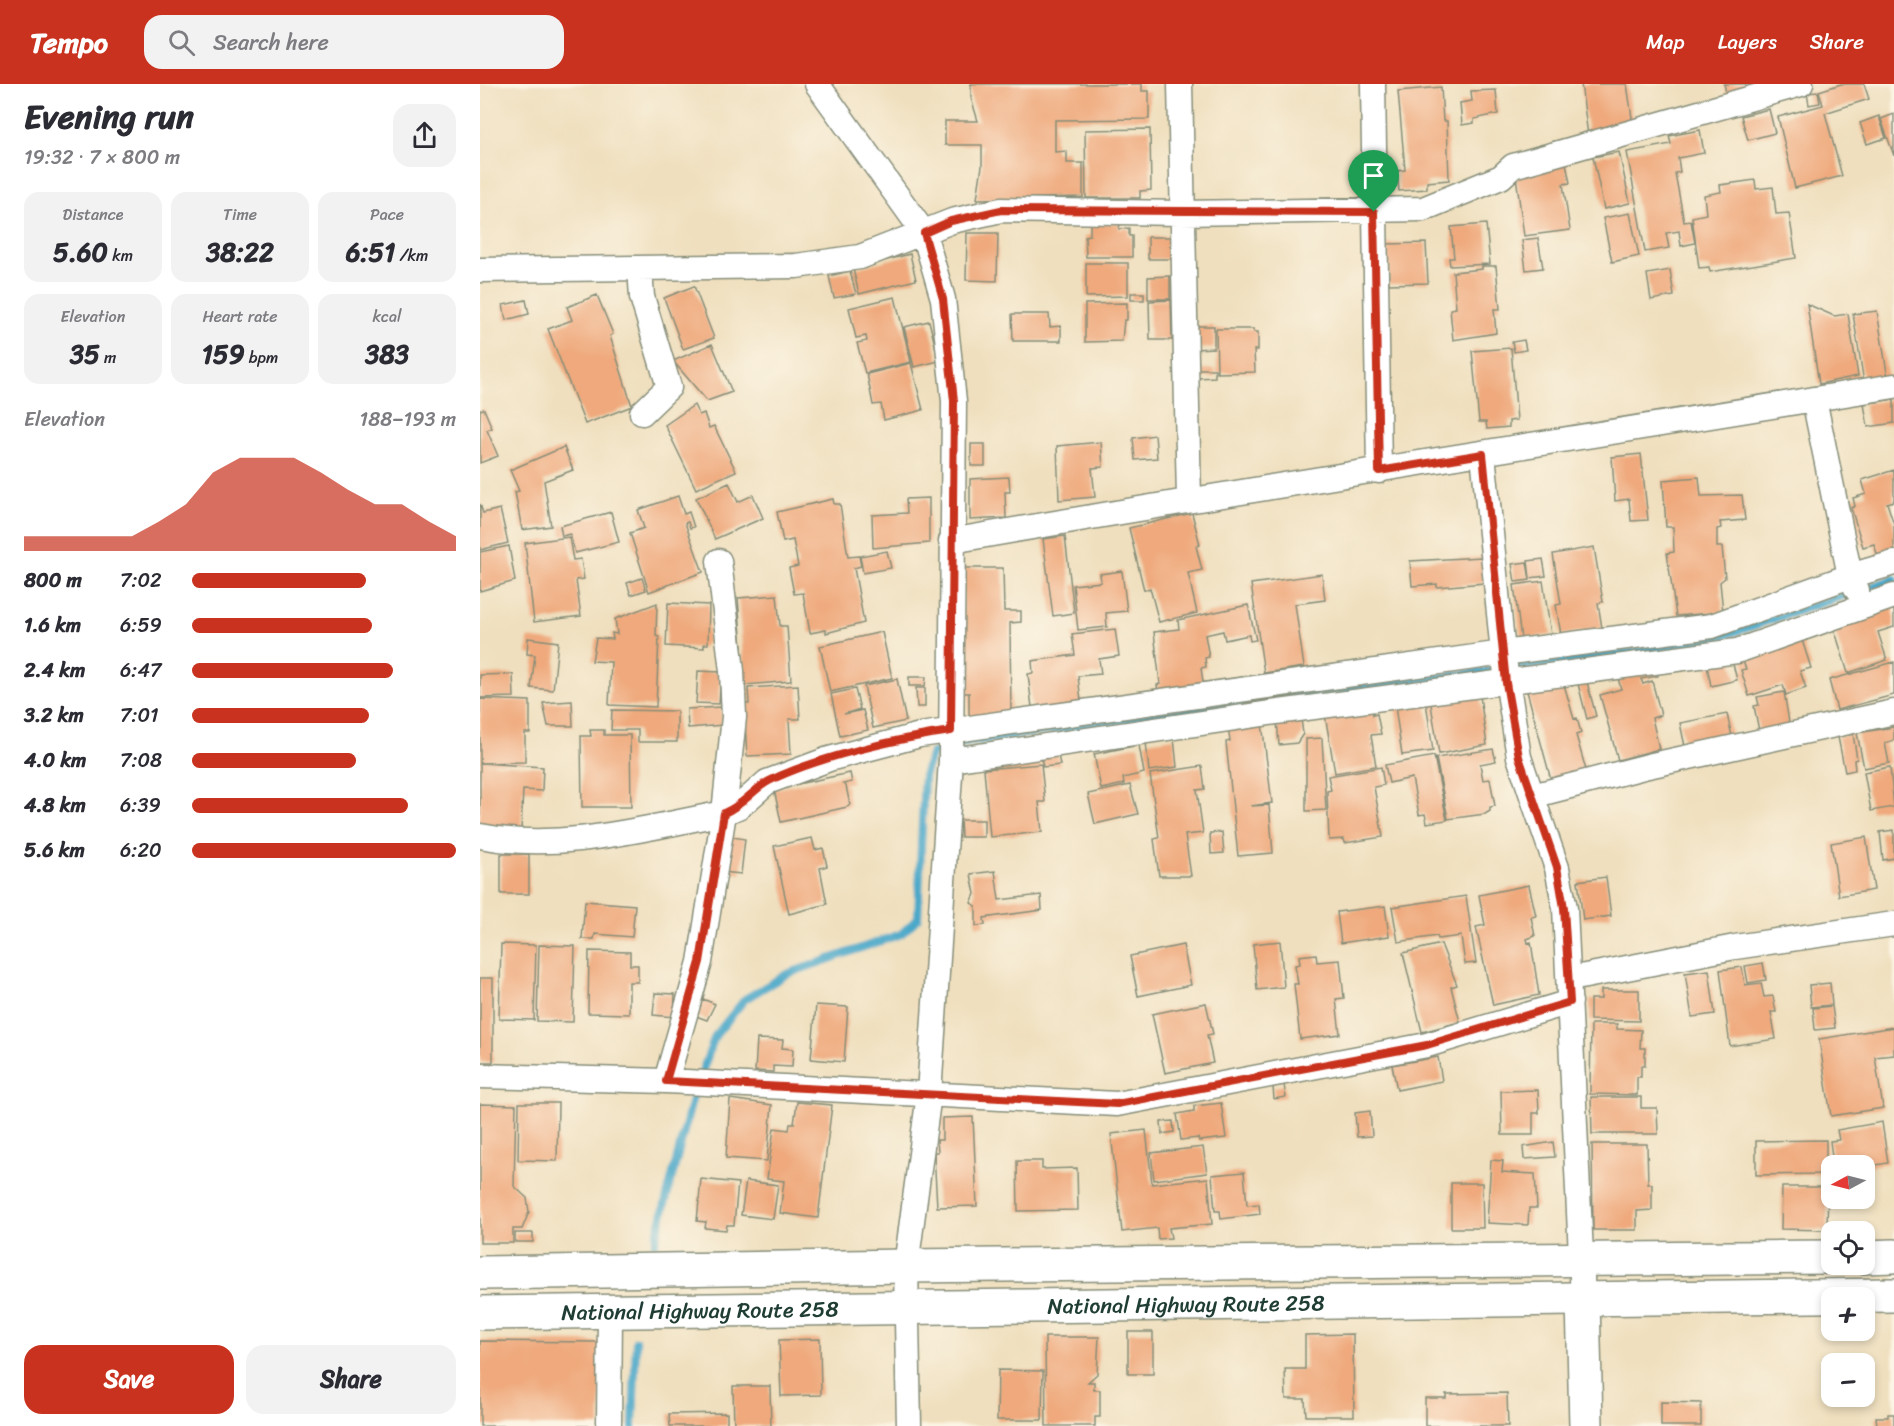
<!DOCTYPE html>
<meta charset="utf-8">
<style>
:root{--surface:#fff;--page:#f2f2f3;--text:#2b2b33;--muted:#7c7c81;--accent:#c8321e}
body{margin:0;font-family:Sriracha,sans-serif;background:var(--page);color:var(--text);height:100vh;display:flex;flex-direction:column;font-size:22px;white-space:nowrap}
*{box-sizing:border-box;margin:0}
p{font-size:20px;color:var(--muted)}
.icon{flex:none;width:33px;height:33px;fill:none;stroke:currentColor;stroke-width:2;stroke-linecap:round;stroke-linejoin:round}
.map{position:relative;flex:1;overflow:hidden}
.panel{display:flex;flex-direction:column;background:var(--surface);width:480px}
.panel>*{flex:none}
.needle{width:39px;rotate:263deg}
.tools{position:absolute;left:1341px;top:1071px;display:grid;gap:12px}
.tools a{display:grid;place-items:center;width:54px;height:54px;border-radius:12px;background:var(--surface);box-shadow:0 3px 9px #0003;font-size:30px}
.pin{position:absolute;display:grid;place-items:center;width:51px;height:51px;color:#fff;margin:-62px -26px;border-radius:50% 50% 50% 0;rotate:-45deg;box-shadow:0 0 6px #0007}
.pin .icon{rotate:45deg}
.round{display:grid;place-items:center;flex:none;width:63px;height:63px;border-radius:18px;background:var(--page)}
.overview{display:flex;align-items:center;justify-content:space-between;height:102px;padding:0 24px}
h1{font-size:33px;font-weight:700;line-height:45px}
.metrics{display:grid;grid-template-columns:repeat(3,1fr);gap:9px;height:102px;padding:6px 24px}
.metrics div{display:grid;align-content:center;border-radius:15px;background:var(--page);text-align:center}
.metrics b{font-size:26px;font-weight:700}
.metrics small{font-size:16px;font-weight:400}
.metrics p{font-size:16px}
.chart{height:168px;padding:12px 24px}
.chart p{display:flex;justify-content:space-between}
.chart svg{width:100%;height:108px;margin-top:6px;fill:var(--accent);opacity:.7}
.cta{display:flex;gap:12px;margin-top:auto;padding:12px 24px}
.cta a{flex:1;height:69px;border-radius:18px;background:var(--accent);color:#fff;font-size:24px;font-weight:700;line-height:69px;text-align:center}
.cta a+a{background:var(--page);color:var(--text)}
ul{padding:0 24px;list-style:none;font-size:20px}
li{display:grid;grid-template-columns:96px 72px 1fr;align-items:center;height:45px}
li i{height:15px;border-radius:8px;background:var(--accent)}
header{display:flex;align-items:center;gap:36px;box-sizing:border-box;height:84px;padding:0 30px;background:var(--accent);color:#fff}
header strong{font-size:28px}
nav{display:flex;gap:33px;margin-inline-start:auto;font-size:21px}
.search{width:420px;height:54px;background:var(--page);display:flex;align-items:center;gap:15px;box-sizing:border-box;padding:0 21px;border-radius:18px;color:var(--muted);font-size:22px}
main{display:flex;flex:1;min-height:0}
.map>svg:first-child{display:block}
</style>
<header>
<strong>Tempo</strong>
<div class="search"><svg class="icon" aria-label="search" viewBox="0 0 24 24"><circle cx="10" cy="10" r="6"/><path d="M15 15l6 6"/></svg>Search here</div>
<nav><a>Map</a><a>Layers</a><a>Share</a></nav>
</header>
<main>
<section class="panel">
<div class="overview"><div><h1>Evening run</h1><p>19:32 · 7 × 800 m</p></div><a class="round"><svg class="icon" aria-label="share" viewBox="0 0 24 24"><path d="M12 15V3M7 8l5-5 5 5M5 13v7h14v-7"/></svg></a></div>
<div class="metrics">
<div><p>Distance</p><b>5.60<small> km</small></b></div>
<div><p>Time</p><b>38:22</b></div>
<div><p>Pace</p><b>6:51<small> /km</small></b></div>
</div>
<div class="metrics">
<div><p>Elevation</p><b>35<small> m</small></b></div>
<div><p>Heart rate</p><b>159<small> bpm</small></b></div>
<div><p>kcal</p><b>383</b></div>
</div>
<div class="chart"><p><span>Elevation</span>188–193 m</p>
<svg viewBox="0 0 160 44" preserveAspectRatio="none"><path d="M0 44V38L10 38L20 38L30 38L40 38L50 32L60 25L70 12L80 6L90 6L100 6L110 12L120 19L130 25L140 25L150 32L160 38V44z"/></svg>
</div>
<ul>
<li><b>800 m</b>7:02<i style="width:66%"></i></li>
<li><b>1.6 km</b>6:59<i style="width:68%"></i></li>
<li><b>2.4 km</b>6:47<i style="width:76%"></i></li>
<li><b>3.2 km</b>7:01<i style="width:67%"></i></li>
<li><b>4.0 km</b>7:08<i style="width:62%"></i></li>
<li><b>4.8 km</b>6:39<i style="width:82%"></i></li>
<li><b>5.6 km</b>6:20<i style="width:100%"></i></li>
</ul>
<div class="cta"><a>Save</a><a>Share</a></div>
</section>
<div class="map">
<svg width="1414" height="1342" viewBox="0 0 1414 1342">
<rect width="100%" height="100%" fill="#fcf5e5"/>
<filter id="ink" filterUnits="userSpaceOnUse"><feTurbulence type="fractalNoise" baseFrequency=".0167" numOctaves="2"/><feDisplacementMap in="SourceGraphic" scale="12" xChannelSelector="R" yChannelSelector="G"/><feConvolveMatrix kernelMatrix="1 2 1 2 8 2 1 2 1" color-interpolation-filters="sRGB"/></filter>
<filter id="wash" filterUnits="userSpaceOnUse"><feTurbulence type="fractalNoise" baseFrequency=".008" numOctaves="4" result="noise"/><feDisplacementMap in="SourceGraphic" scale="24" xChannelSelector="R" yChannelSelector="G"/><feGaussianBlur stdDeviation="1.35" result="paint"/><feColorMatrix in="noise" values="0 0 0 0 0 0 0 0 0 0 0 0 0 0 0 0 0 1.4 0 .05"/><feComposite in="paint" operator="in"/></filter>
<g filter="url(#wash)">
<rect width="100%" height="100%" fill="#efdfbe"/>
<g fill="none" stroke-linecap="round" stroke-linejoin="round">
<path stroke="#4ba8c9" stroke-width="8" d="M175,1159L212,1016L235,952L265,915L307,890L421,850L438,834L444,692L452,669L490,658L811,612L1143,570L1237,554L1414,495
M153,1342L156,1257"/>
</g>
<g id="blocks">
<path fill="#efa97c" d="M491,0H662V7H669V35L575,36V68L587,67V79H603V113L497,115L502,82V61H465V37H498L491,14Z
M1101,0H1147L1153,41L1108,51Z
M1244,0H1282L1248,17Z
M1361,0H1384L1389,15L1345,29L1362,92L1315,104L1298,33L1343,21L1339,7Z
M961,3L963,37H967L969,96L947,98V105L919,107L917,87L925,86L918,7Z
M1016,6L1018,30L994,35V39L982,41L980,19L992,17L991,7Z
M1338,8L1340,19L1329,21L1327,9Z
M1289,25L1295,49L1268,56L1261,32Z
M1414,30V72L1401,35Z
M1399,32L1406,54L1387,60L1380,39Z
M670,45L671,106L660,107V114H606L605,46Z
M1220,46L1224,69L1198,74L1200,88L1195,89L1204,138L1211,137L1215,159L1201,162L1199,147L1186,149L1189,164L1165,168L1147,68L1191,60L1189,52Z
M1139,68L1150,119L1124,125L1113,73Z
M1085,74L1090,99L1083,100L1090,146L1044,152L1036,92Z
M1275,96L1276,105L1293,103L1296,130L1309,129L1316,174L1230,188L1229,183L1219,184L1212,133L1226,130L1224,111L1241,108L1240,101Z
M1150,129L1159,172L1132,178L1123,134Z
M610,140H640L639,145L649,144V152H652V173H606L605,152L610,151Z
M1006,140L1010,180L970,182L969,174H974L971,143Z
M487,149H518L517,197L486,196Z
M668,153H691L692,175H668Z
M1058,154L1063,184L1046,186L1042,156Z
M946,159L948,199L909,200L907,160Z
M430,170L436,196L379,210L373,185Z
M606,179H648V212L606,213Z
M1002,182H1016L1020,225H1014L1016,249L973,256L970,225L976,224L973,188L1002,185Z
M1190,186L1194,212L1171,216L1167,190Z
M370,187L376,210L354,214L349,192Z
M690,192V215H668V193Z
M214,202L234,254L203,265L184,214Z
M651,209H664V216H651Z
M117,211L133,250L130,252L152,322L105,340L68,245L92,236L87,223Z
M415,213L431,278L385,289L377,259L387,257L386,252L376,254L369,224Z
M46,216L49,230L26,236L23,221Z
M691,216L692,256H670L669,217Z
M647,219V236H644L642,257L605,258V220Z
M1327,220L1354,232L1368,230L1378,292L1339,300Z
M1397,227L1408,295L1384,299L1373,230Z
M532,230H569L570,243L581,242V257H533Z
M449,237L459,277L434,283L424,243Z
M713,242H734V264L714,265Z
M736,245H774V248H778V266H774L775,288L737,289Z
M1044,256L1046,266L1034,268L1032,258Z
M232,260L252,308L227,317L193,277Z
M1031,264L1037,336L1029,337V343L1007,345L1006,338H999L992,267Z
M431,279L443,326L404,336L401,320L393,321L387,290Z
M717,285H735V293L718,294Z
M1414,315V339L1388,343L1384,320Z
M214,321L219,331L224,329L229,344L234,342L256,387L216,405L185,341Z
M4,325L12,344L7,346L18,372L0,379V326Z
M675,351L677,374L655,376L653,354Z
M621,358L623,383L612,384L615,413L579,416L577,362Z
M491,360H505V382H491Z
M84,363L93,386L64,397L71,442L42,446L35,408L39,407L30,386Z
M1161,370L1168,436L1151,437L1149,415L1135,417L1132,373Z
M1414,386V417L1407,419L1414,440V468L1398,473L1394,460L1383,463L1371,424L1375,422L1373,414L1386,410L1382,396Z
M529,393L530,408H525L526,434L490,436V395Z
M1219,393L1221,412L1262,411L1265,436L1240,438L1241,444L1237,445V463H1242L1245,494L1240,498L1243,528L1196,532L1187,469L1194,468L1193,443H1186L1183,396Z
M249,399L258,418L273,411L283,434L235,455L216,414Z
M198,412L204,430L209,428L214,443L210,444L208,438L205,439L223,488L169,508L150,449L164,444L158,426Z
M449,414V459L393,464L392,431L427,429L426,415Z
M353,415L354,420H360L368,473L379,472L381,482L374,484L384,539L346,549V546L330,549L323,509L314,510L309,484L318,482L313,456L303,458L297,428Z
M0,420L3,429L20,425L28,459L0,466Z
M131,428L139,458L95,469L90,450L82,452L80,442Z
M712,429L720,461L716,462L722,486L708,489L717,529L679,538L670,504L664,506L649,444Z
M585,452L594,529L573,532L563,455Z
M89,453L93,476L101,475L104,495L96,496L101,532L54,538L45,459Z
M29,462L35,497L0,507V468Z
M1114,463L1123,518L1118,519L1122,544L1081,551L1076,521L1081,520L1073,470Z
M407,467L411,484L383,489L380,472Z
M1002,473L1005,499L957,503V500L932,502L930,477Z
M1063,475L1066,492L1050,494L1048,477Z
M1047,478L1050,496L1035,498L1032,480Z
M483,484H523L524,527H541V538L530,539L531,633L489,634V609H483Z
M642,487L647,527L626,529L627,543L598,546L593,501L621,498L620,490Z
M842,490L845,516L815,520L824,583L784,589L771,500Z
M162,494L166,506L151,511L147,499Z
M1063,497L1071,551L1041,555L1034,501Z
M297,511L300,542H307L311,597L265,601L258,514Z
M1414,518V543L1398,548L1407,576L1368,589L1352,538Z
M177,519L176,552L179,553L176,623L129,621L131,578L112,577L116,554L133,555L132,549L137,550L135,535Z
M188,519L229,521L228,560H224V564L186,562Z
M768,521L776,556L770,557L769,551L745,556L743,547L725,551L729,573L725,574L726,583L721,584L724,605L679,613L677,601L680,600L674,548L699,545L698,536Z
M635,545L639,572L619,575L621,590L598,592L602,625L553,632L548,590L553,589L552,577L595,571L592,550Z
M402,548L412,594L350,608L340,562Z
M48,554L78,558L73,606L51,604L55,571L47,570Z
M1322,556L1331,584L1320,587L1326,604L1306,611L1303,601L1269,612L1261,586L1266,585L1262,575Z
M1252,576L1257,596L1231,602L1227,582Z
M1414,578V611L1357,626L1349,596Z
M1177,584L1178,592L1161,595L1163,600L1172,597L1181,631L1172,634L1179,665L1138,676L1120,611L1141,605L1138,594Z
M218,587L241,588L239,620L216,619Z
M33,590L34,613L0,614V591Z
M429,593H446L445,602H429Z
M417,595L426,637L393,644L384,602Z
M1083,597L1094,635L1097,634L1101,649L1096,651L1106,686L1071,696L1047,607Z
M1107,598L1116,632L1107,635L1098,600Z
M318,601L320,635H309L311,670L267,672L264,620H269L268,604Z
M436,604H445V623H437Z
M375,605L380,625L364,630L383,626L388,646L360,652L351,610Z
M1304,608L1310,644L1279,647L1274,622L1279,621L1277,613Z
M1000,612L1007,661L959,670L950,614Z
M0,615L50,617V649H45V678L0,679Z
M92,617L93,642H68L63,619Z
M946,618L953,667L922,671L915,622Z
M241,623L243,641L208,644L207,625Z
M892,623L893,631L897,630L901,650L891,651L896,682L855,689L845,631Z
M132,626L197,627V658H158V646H131Z
M1247,630L1253,657L1206,667L1200,639Z
M821,634L823,650L817,659L799,661L797,637Z
M782,639L792,719L771,722L789,721L793,769L758,772L746,658L750,657L748,643Z
M1414,643V656L1405,659L1409,679L1384,684L1377,649Z
M110,646H124V651H150L151,723H102L101,652H111Z
M1373,650L1377,675L1374,676L1375,686L1365,688L1358,653Z
M694,654L697,683L669,687L666,658Z
M842,654L846,726L826,727V655Z
M659,661L664,689L643,694L644,700L621,705L614,670Z
M1013,665L1016,677L1000,680L1003,696L1010,695L1015,722L1010,723V727L1005,730L968,735L956,674Z
M578,671L580,681L563,683L561,673Z
M954,672L967,736L947,739L945,730L939,731L932,694L909,699L905,681Z
M0,679L63,683L62,707L43,706L41,747L0,745Z
M561,680L565,718H559L562,748L510,753L504,685Z
M722,682L725,705L717,706L723,749L705,751L711,792H679L674,755L679,754L670,690Z
M901,683L904,701L894,703L903,753L865,759L864,755L849,756L847,707L851,706L848,692Z
M1410,683L1414,723L1391,727L1384,688Z
M370,689L372,698L363,700L366,702L370,721L367,723L301,738L294,705Z
M650,701L658,730L615,740L608,710Z
M480,736H504V753H481Z
M1414,746V774L1403,776L1400,748Z
M742,748L744,769L731,770L730,749Z
M247,752L265,755L261,790L242,788Z
M1386,753L1394,806L1359,812L1351,759Z
M332,754L335,766L343,764L347,782L340,784L347,820L309,830L294,762Z
M21,770H49V810H21Z
M515,787L519,816L561,811L562,826L504,834L505,841L496,842V822L491,819L495,810L491,790Z
M1126,793L1131,832L1103,836L1098,797Z
M1049,801L1056,832L1051,833L1055,852L1047,855L1048,859L1051,858L1059,911L1013,921L996,843L1005,841L999,811Z
M986,812L996,879L985,880L981,852L958,855L957,852L918,858L912,823Z
M105,817L155,821L152,853L115,850L114,855H102Z
M905,822L909,852L861,859L857,828Z
M800,857L804,903L777,906L773,860Z
M21,860L56,861L54,936L19,935Z
M961,860L977,901L971,903L980,938L942,948L923,869Z
M59,861L95,862L93,938L57,937Z
M703,861L711,901L658,912L650,872Z
M109,867L150,868V881H158V898H149V930L108,929Z
M836,870L837,878L860,876L864,914L856,915L860,950L820,955L814,900H818L815,881L820,880L819,872Z
M1283,879L1286,896L1268,899L1265,882Z
M1262,883L1265,901L1281,899L1284,913L1293,912L1296,928H1291L1296,955L1250,962L1240,886Z
M1229,886L1235,930L1212,933L1205,889Z
M0,894H13V978H0Z
M1350,899L1352,921L1331,923L1329,901Z
M1121,906H1159V937L1110,936V915H1121Z
M175,909L195,910L194,933L173,931Z
M223,915L235,920L227,936L216,932Z
M726,919L733,950L727,951L733,979L685,989L672,930Z
M336,921L368,923L364,978L331,975Z
M1352,922L1355,944L1335,946L1333,924Z
M1111,940H1137V945L1161,946L1160,964H1165V982H1161V993H1157V1011L1110,1010Z
M1414,943V971L1395,973L1403,1024L1351,1032L1339,955Z
M277,955L303,956L302,964L313,965L312,983L293,982V988L275,987Z
M958,973L962,997L917,1006L912,981Z
M804,1001L806,1013L794,1015L793,1003Z
M1058,1006L1059,1029H1053V1051H1022L1021,1007Z
M1111,1013H1161V1024H1177L1178,1050H1112Z
M250,1015L292,1021L287,1077L246,1074Z
M317,1018L352,1021L338,1134L300,1129L304,1097L287,1095L294,1044L309,1046L310,1040H314Z
M39,1019H78L77,1077L38,1076Z
M741,1019L746,1054L719,1057L718,1054L701,1056L697,1030L714,1027V1022Z
M0,1020L36,1021L34,1102L47,1114L49,1128L42,1145H33V1159H0Z
M890,1027L892,1052L877,1053L875,1029Z
M493,1033L497,1122L457,1123L454,1068H458L457,1056H462V1034Z
M693,1037L694,1048L682,1050L681,1038Z
M1402,1038L1408,1079L1384,1083L1353,1082L1350,1057L1359,1056L1357,1046Z
M666,1046L672,1100L728,1094L732,1140L689,1144L691,1154L678,1155L677,1144L642,1148L631,1050Z
M1346,1056V1090L1276,1091V1057Z
M1073,1058L1075,1073L1044,1075L1043,1063Z
M1112,1060H1167L1168,1100H1172V1126L1157,1127V1146H1113Z
M723,1063L727,1089L674,1096L671,1069Z
M1011,1076L1023,1077L1022,1088L1055,1090L1057,1124H1049L1048,1141L1007,1139Z
M537,1077H562V1085L597,1084L598,1126L538,1127Z
M764,1088L767,1121L779,1120L780,1130L741,1135L740,1127H735L732,1091Z
M221,1095L258,1099L254,1141H247L246,1146L225,1144L226,1138L217,1137Z
M266,1097L298,1101L293,1135L261,1131Z
M971,1099H1002L1003,1144H971Z
M1302,1103H1348L1347,1146L1301,1145Z
M35,1149H53V1158H35Z
M648,1248H673V1290H648Z
M873,1250L874,1332H826L825,1315H806L805,1285H825V1251Z
M565,1253H619L617,1290L608,1298H614V1306H620V1333H615V1342H566Z
M340,1255L341,1311L301,1312L299,1256Z
M0,1257L121,1258L120,1342H0Z
M518,1286L563,1287L562,1336H517Z
M253,1302H290L291,1342H254Z
M1027,1309L1028,1342H945V1314H966V1310Z
M1181,1318L1221,1319V1342H1181Z
M247,1329V1342H190L189,1330Z
M1408,1330H1414V1342H1397L1396,1333H1408Z"/>
</g>
</g>
<g filter="url(#ink)">
<use href="#blocks" fill-opacity="0" stroke="#878e79" stroke-width="1.5"/>
<g fill="none" stroke-linecap="round" stroke-linejoin="round">
<defs>
<path id="street" d="M337,0L444,149L463,215L474,317L471,676L449,1010L426,1182L429,1342
M700,0L709,415
M893,0L899,387
M160,184L162,213L189,303L162,329
M0,186L316,182L380,173L472,137L521,126L701,129L943,125L1021,93L1033,82L1321,0
M1334,315L1370,492L1377,506
M1003,370L1023,569L1232,542L1370,492L1414,479
M471,457C785,402 1100,354 1414,302
M471,676L790,629L1257,567L1414,512
M0,752C80,768 165,744 244,729L260,722L287,698L349,675L440,651L1023,569L1039,673L1052,712
M1090,895L1255,863L1414,840
M0,992L186,997L637,1020L947,961L1090,918
M186,997L220,878L244,729L254,633L252,587L239,477
M1103,1215L1085,824L1077,784L1052,712L1168,682L1414,628
M129,1342L130,1228"/>
<path id="secondary" d="M1103,1215L1106,1342"/>
<g id="highway">
<path d="M1384,1173L1414,1172"/>
<path d="M0,1189L426,1182L1352,1173"/>
<path id="s1" d="M0,1229L1414,1211"/>
</g>
</defs>
<use href="#street" stroke="#878e79" stroke-width="27"/>
<use href="#secondary" stroke="#878e79" stroke-width="36"/>
<use href="#highway" stroke="#878e79" stroke-width="36"/>
<use href="#street" stroke="#fff" stroke-width="24"/>
<use href="#secondary" stroke="#fff" stroke-width="33"/>
<use href="#highway" stroke="#fff" stroke-width="33"/>
</g>
</g>
<g fill="none" stroke-linecap="round" stroke-linejoin="round" filter="url(#ink)">
<defs>
<path id="route" d="M521,126L894,128L899,387L1003,370L1026,599L1039,673L1077,783L1084,824L1090,918L947,961L637,1020L186,997L220,878L244,729C265,720 272,706 289,697C335,674 419,654 471,647L474,317L463,215L444,149L471,137Z"/>
</defs>
<use href="#route" stroke="#fff" stroke-width="12"/>
<use href="#route" stroke="#c8321e" stroke-width="8"/>
</g>
<g text-anchor="middle" stroke-width="4.5" stroke-linejoin="round" paint-order="stroke">
<g font-size="22" fill="#1f3d34" stroke="#fcf5e5">
<text dy="8" stroke="none"><textPath href="#s1" startOffset="706">National Highway Route 258</textPath></text>
<text dy="8" stroke="none"><textPath href="#s1" startOffset="220">National Highway Route 258</textPath></text>
</g>
</g>
</svg>
<div class="tools">
<a><svg class="needle" viewBox="-14 -14 28 28"><path d="M0-13l5 13h-10z" fill="#e53935"/><path d="M0 13l5-13h-10z" fill="#7c7c81"/></svg></a>
<a><svg class="icon" aria-label="locate" viewBox="0 0 24 24"><circle cx="12" cy="12" r="6"/><path d="M12 2v4M12 18v4M2 12h4M18 12h4"/></svg></a>
<a>+</a>
<a>−</a>
</div>
<div class="pin" style="left:894px;top:128px;background:#1e9e55"><svg class="icon" aria-label="arrive" viewBox="0 0 24 24"><path d="M6 21V4h12l-3 4 3 4H6"/></svg></div>
</div>
</main>
